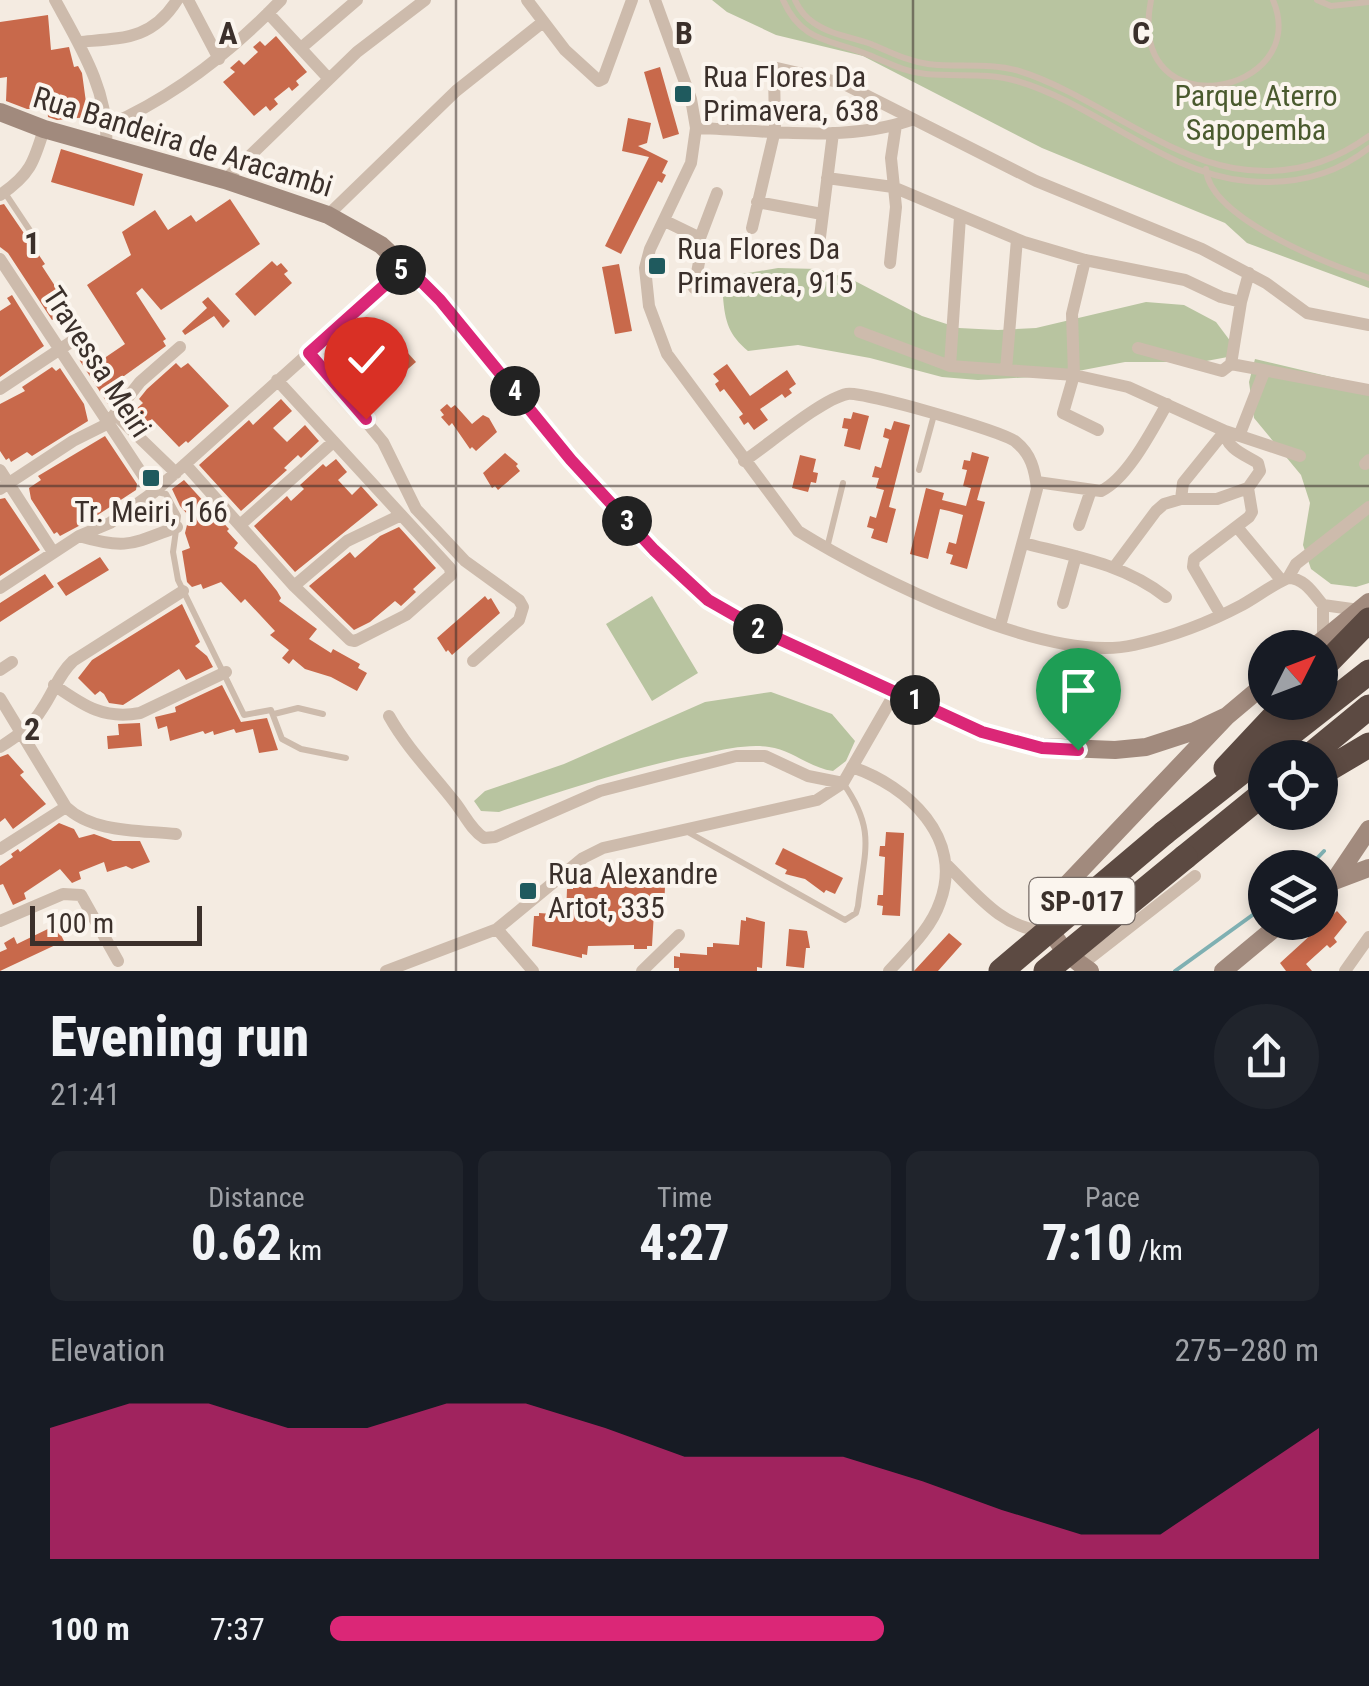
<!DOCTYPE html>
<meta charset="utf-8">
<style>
:root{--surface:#171b24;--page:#20242c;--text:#f1f3f6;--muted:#9ea1a6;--accent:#db2777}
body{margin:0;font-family:"Roboto Condensed",sans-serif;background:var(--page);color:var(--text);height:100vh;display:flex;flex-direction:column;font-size:38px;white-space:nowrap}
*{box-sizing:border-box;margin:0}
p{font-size:32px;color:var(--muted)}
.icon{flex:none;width:55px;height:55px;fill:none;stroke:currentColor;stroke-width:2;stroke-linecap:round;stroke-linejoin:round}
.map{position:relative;height:971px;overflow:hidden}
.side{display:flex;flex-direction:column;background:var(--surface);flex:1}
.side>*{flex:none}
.needle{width:65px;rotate:48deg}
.buttons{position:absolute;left:1248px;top:630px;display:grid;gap:20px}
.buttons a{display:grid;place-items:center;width:90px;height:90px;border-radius:50%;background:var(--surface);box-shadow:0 5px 15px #0003;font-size:50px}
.scale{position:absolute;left:30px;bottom:25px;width:172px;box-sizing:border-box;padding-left:10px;border:5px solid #3b302b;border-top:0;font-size:28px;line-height:35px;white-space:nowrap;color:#3b302b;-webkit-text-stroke:8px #fbf5ee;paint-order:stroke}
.pin{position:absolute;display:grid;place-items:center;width:85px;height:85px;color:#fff;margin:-102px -42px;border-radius:50% 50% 50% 0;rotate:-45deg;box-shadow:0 0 10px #0007}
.pin .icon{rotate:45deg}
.km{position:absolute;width:50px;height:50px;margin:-25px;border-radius:50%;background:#222;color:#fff;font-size:28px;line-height:50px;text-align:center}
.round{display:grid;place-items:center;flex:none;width:105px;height:105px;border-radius:52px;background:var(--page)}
.summary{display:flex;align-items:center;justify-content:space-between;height:170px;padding:0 50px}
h1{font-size:55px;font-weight:800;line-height:75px}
.stats{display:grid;grid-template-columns:repeat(3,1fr);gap:15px;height:170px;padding:10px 50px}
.stats div{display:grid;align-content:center;border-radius:15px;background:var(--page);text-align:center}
.stats b{font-size:50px;font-weight:800}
.stats small{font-size:28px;font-weight:400}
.stats p{font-size:28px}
.chart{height:280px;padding:20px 50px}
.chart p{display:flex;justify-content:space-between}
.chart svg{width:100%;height:180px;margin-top:10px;fill:var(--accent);opacity:.7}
ul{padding:0 50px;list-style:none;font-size:32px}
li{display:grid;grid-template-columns:160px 120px 1fr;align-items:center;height:75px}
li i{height:25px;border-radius:12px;background:var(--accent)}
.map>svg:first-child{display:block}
</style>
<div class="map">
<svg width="1369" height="971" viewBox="0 0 1369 971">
<rect width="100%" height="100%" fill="#f4ebe1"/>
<path fill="#b8c4a0" d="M712,0H1369V288L1247,243L1225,223L1042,148L863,56L776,35L727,12Z
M778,268L818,269L855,281L922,316L959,328L998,330L1036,328L1146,302L1184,305L1216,322L1234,346L1233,356L1201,362H1125L1052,376L978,380L942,377L870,358L798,345L748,351C729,335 725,322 723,297L742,274Z
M1255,359L1369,386V583L1356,587L1331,584L1311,569L1303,545L1310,503L1301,475L1254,418L1249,382Z
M652,596L698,673L652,701L606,624Z
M771,692L832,714L855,741L846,761L833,771C810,768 792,750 769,747C749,744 727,749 707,753C636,766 568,789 499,812L481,811L474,801L485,791L564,764L705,702Z"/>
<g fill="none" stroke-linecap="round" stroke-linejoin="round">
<path stroke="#7fb0b2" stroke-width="4" d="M1308,868L1324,851
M1175,971L1265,906"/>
</g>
<path fill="#c8694b" d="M48,15L51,50L69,47L74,67L78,66L82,73L88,117L57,120L48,117L47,103L31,102L30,109H27L6,101L7,77L0,78V22Z
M276,36L307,72L296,81L299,85L292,91L289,87L274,99L278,104L270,111L266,106L254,116L223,82L235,72L230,68L239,60L244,65L258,52L253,47L260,41L265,46Z
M660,67L679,134L663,139L644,72Z
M628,118L651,123L647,143L638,146L668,161L662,173L666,175L662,183L658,181L621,254L605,246L649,157L622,151Z
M61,149L143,174L134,206L51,182Z
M230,199L260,244L161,310L142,288L136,293L166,339L163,341L166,346L117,381L122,389L108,404L80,361L78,350L92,342L103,359L125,344L87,285L131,255L122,232L155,210L168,230L191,215L196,222Z
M4,204L45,264L42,266L70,309L52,320L8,253L0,247V205Z
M272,261L277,266L281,263L288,271L284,274L292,283L255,316L235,294Z
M619,264L632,331L615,334L602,267Z
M12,295L44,346L0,377V311L11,304L7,298Z
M208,297L230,321L223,328L214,316L185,335L182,331L207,308L202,302Z
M378,320L416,362L372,400L369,396L366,398L335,358Z
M176,363L181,368L188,363L229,406L188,443L186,441L179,447L152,419L144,425L136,416L138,413L135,410L143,403L139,399L147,389Z
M727,364L750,396L787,370L796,384L789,389L792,393L785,398L782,394L760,409L768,420L754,430L748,422L744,425L739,417L743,414L724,389L720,392L715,384L719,381L713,374Z
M52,367L56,371L60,368L84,404L88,421L32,456L27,452L11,462L9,458L6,460L0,451V404L25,391L22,387Z
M281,399L292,411L273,428L287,442L305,425L319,441L301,458L298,455L284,468L287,470L241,511L199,465L249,420L253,425Z
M447,404L451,408L455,405L472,424L483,415L489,418L497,432L476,451L472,447L470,449L452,423L449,426L441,417L444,415L440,410Z
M853,412L869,416L860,450L844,446L848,429L842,428L844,418L851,419Z
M894,421L910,425L889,507L896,509L887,543L871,538L874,529L867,527L870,516L876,518L884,490L876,488L879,478L872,477L875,466L881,468L889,439L883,437L885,428L891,430Z
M105,436L137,484L136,490L90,520L60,536L57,532L54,534L31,499L29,488L41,480L38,476Z
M972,452L989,457L977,500L985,502L967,569L950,564L953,555L946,553L949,542L956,544L963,515L949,511L940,509L928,559L910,554L926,488L944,493L942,500L966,506L971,488L963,486L967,470L962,469L964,460L970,461Z
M505,453L518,464L516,466L520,471L498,490L495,486L492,488L483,473Z
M800,455L816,459L813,472L818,473L816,483L811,482L808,492L792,488Z
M336,459L347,472L338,480L352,495L361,486L378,505L295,572L254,526L287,496L291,501L304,489L300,485L323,464L326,467Z
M184,480L229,529L227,531L238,543L234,548L256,565L277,591L281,598L279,601L317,629L309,639L331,653L333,649L360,664L358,668L367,673L357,691L331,677L305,669L293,659L289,664L282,658L289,650L270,635L275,631L245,599L241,603L221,582L203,589L201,584L192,587L187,582L182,551L190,548L185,533L187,525L196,524L180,506L172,489Z
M5,498L40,550L0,576V499Z
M399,527L436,568L413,589L416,592L401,606L395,601L370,622L354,630L309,586L350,552L355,558L380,536Z
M100,557L109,570L66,596L57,583Z
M45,574L54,587L0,622V603Z
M485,596L488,600L491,598L500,613L452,655L448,650L446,652L437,638Z
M182,604L200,642L195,646L207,656L213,667L186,680L179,669L123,705L109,703L104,694L100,691L95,695L78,678L92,660Z
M222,685L241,722L267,718L278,750L259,753L253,729L236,733L234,729L214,735L213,731L205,734L203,731L170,741L167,726L158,729L155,717L176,712L175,707Z
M140,723L142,746L108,749L107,736L119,735L118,724Z
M8,754L24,772L20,775L46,804L13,829L5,818L0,822V757Z
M59,823L74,829L79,838L94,834L113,841H140L150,862L132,869L126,866L107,872L104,862L79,872L81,879L72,883L60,869L24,893L26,899L13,905L3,884L0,885V866L13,857L11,854L18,849L20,852Z
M886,832L904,833L900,916L882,915L883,906L877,905L878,895H883L885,857L879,856L880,846H885Z
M783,848L843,878L835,894L826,890L824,893L805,879L785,874L787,870L775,864Z
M606,875L619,876V879L651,878L656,886H665L664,913L654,912L652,946H647V949H634V945L588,946L587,955L582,954V958L532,946L534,916H539V913L566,915L567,889H573V886L600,887V878L606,879Z
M1337,911L1347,922L1334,938L1337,942L1330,948L1327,945L1306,964L1312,971H1286L1280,963Z
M746,917L765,922L762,968L757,967V971H679V968H674V956L680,957V953L707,955V947H713V943L739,945L741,920L746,921Z
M56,925L64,941L0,971V952L7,949L4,943L14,937L17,944Z
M789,929L807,931L810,948H806L804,968L786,966Z
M949,933L962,944L938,971H914Z"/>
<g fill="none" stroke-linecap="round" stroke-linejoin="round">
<path stroke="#cdbbac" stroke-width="6" d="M783,0C802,43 831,39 869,55C889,63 904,72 926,74C957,77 986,72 1017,81C1096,104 1163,173 1247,181C1291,185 1334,176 1369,148
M795,0C799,9 805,17 814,23C831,35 852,37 871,44C890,52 907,61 928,64C958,68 988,62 1019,71C1090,93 1163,156 1233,168C1283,177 1328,166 1369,136
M1151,0C1125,132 1313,95 1273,0
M1317,0L1331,6L1369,2
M1206,169C1209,218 1328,264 1369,278
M5,193L33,235
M919,470L934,415
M157,492L166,494L178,516L173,552L178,580L244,715L271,710L282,739L301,749L346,758
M827,548L843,483
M274,714L298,708L323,714
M686,831L845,920L856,913L858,906C864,851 877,831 843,783"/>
<path stroke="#cdbbac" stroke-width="12" d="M55,0C79,44 110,93 106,145
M188,0L219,59
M527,0L565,50L599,81L603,79L632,0
M655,0L691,99L696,128L691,163L650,249L645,268L649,306L667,354L798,531C872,577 1048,665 1134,645C1170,637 1210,622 1242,605C1258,596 1272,585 1288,578C1304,578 1313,593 1323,605L1359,610
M268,13L329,79
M79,42C122,38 152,40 177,0
M301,48L357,0
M107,126C174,97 231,52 281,0
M696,128C767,130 843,143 911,120
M827,178L893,187L1024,242L1085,260L1185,280L1221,297L1241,302L1231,364L1222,371L1138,348
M225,180L357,52L425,0
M0,195C30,175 34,162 44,129
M757,202L822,214
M328,215L456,91L543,22
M665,221L700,238L717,193
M752,228L775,130L774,70L777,68L842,83L1036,181L1202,249L1266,283L1307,313L1369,325
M819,245L833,133
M0,259L154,492
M890,263L896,207L891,158L896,125
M694,288L701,252L700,238
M1241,302L1249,273
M860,332L950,366L1006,370L1017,239
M309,353L383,442L416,509L465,561L519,600L523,607L519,620L473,661
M1231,364L1369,390
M950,366L960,217
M1006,370L1074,375L1072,314L1085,260
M0,389L80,336
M116,415L176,473
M1098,430L1063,413L1074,375L1128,387L1225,431L1183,483L1181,499H1217L1248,488
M1239,436L1264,372
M744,461C768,445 822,399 847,394C862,391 1003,431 1016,442C1031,454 1035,470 1037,489L1000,626
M185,464L294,586L350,640L355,641L406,615L451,575L450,568L277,380
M1365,464L1369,460
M0,470L53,552
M1037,482L1101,491C1128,478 1152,430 1167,404
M0,489L73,441L107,424L140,382L180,347
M240,525L332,443
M1079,525L1091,490
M1237,527L1282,581
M79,536C127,550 131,544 177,527
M1023,543C1074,556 1124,564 1166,597
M1115,566L1156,511L1164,504L1181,499
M1288,578L1296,564L1369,507
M294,586L347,541L399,516
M0,588L79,536L110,523L154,492L406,266
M1063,603L1076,556
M1221,615L1193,567L1194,559L1249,517L1252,512L1248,488L1260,471L1258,463C1245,455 1225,448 1225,431L1300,456
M1323,640V605
M0,670L12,662
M54,685C83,705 103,720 140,713L226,672
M0,698L66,807C93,833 140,830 176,834
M389,716C407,748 431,772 453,800C464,813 470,829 484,838L495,837L600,791L736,756H765L808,776L843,783
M0,747C16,737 32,726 42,709C54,692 58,675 73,661L183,591
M852,767C908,786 964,838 940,902C931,929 908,950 889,971
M0,849L66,807
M946,864C976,893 1001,928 1044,931
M0,921L63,894L81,895L118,961
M497,929L533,971
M1081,965L1195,876
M386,971L497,929L583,858L603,848L817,800L843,783L896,691
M642,971L679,935
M1345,971L1369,937"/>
<path stroke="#a18a7d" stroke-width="18" d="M0,112L44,129L225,180L328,215L381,245L440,300L571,459L653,550L708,600L764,632L982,732L1041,747L1115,750L1146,747L1195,731L1227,716
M1313,648L1369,602
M1334,881L1369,868
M1320,892L1334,881L1369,829
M1090,971C1063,953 1040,930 1054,898L1227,716L1265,684
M1223,971L1282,922"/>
<path stroke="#5c4a42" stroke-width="25" d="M1320,670L1369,620
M1307,758L1369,707
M1226,768L1288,702
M1320,774L1369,745
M1164,833L1369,672
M1185,857L1265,792"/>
<path stroke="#5c4a42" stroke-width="25" d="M1001,971L1164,833
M1046,971L1185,857"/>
</g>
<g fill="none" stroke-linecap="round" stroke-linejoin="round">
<defs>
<path id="route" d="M366,419L309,353L406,266L440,300L571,460L654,550L708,600L764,632L982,732L1042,748L1078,750"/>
</defs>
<use href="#route" stroke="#fff" stroke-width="20"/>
<use href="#route" stroke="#db2777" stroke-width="12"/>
</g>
<path fill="none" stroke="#3b302b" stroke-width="2.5" stroke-opacity="0.55" d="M456,0V971M913,0V971M0,486H1369"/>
<g fill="#1f5a5e" stroke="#fbf5ee" stroke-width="4">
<rect x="673" y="84" width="20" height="20" rx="5"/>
<rect x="647" y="256" width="20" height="20" rx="5"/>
<rect x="141" y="468" width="20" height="20" rx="5"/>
<rect x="518" y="881" width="20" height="20" rx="5"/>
</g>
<g text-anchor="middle" stroke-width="8" stroke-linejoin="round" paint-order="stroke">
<rect fill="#fbf5ee" stroke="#756b66" stroke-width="2.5" x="1029.5" y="878" width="105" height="46" rx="8"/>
<g font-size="28" font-weight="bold" fill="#3b302b">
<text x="1082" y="911">SP-017</text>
</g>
<g font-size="30" fill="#3b302b" stroke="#fbf5ee" text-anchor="start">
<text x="703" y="87">Rua Flores Da<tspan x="703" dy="34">Primavera, 638</tspan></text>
<text x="677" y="259">Rua Flores Da<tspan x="677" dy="34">Primavera, 915</tspan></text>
<text x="151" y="522" text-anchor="middle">Tr. Meiri, 166</text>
<text x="548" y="884">Rua Alexandre<tspan x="548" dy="34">Artot, 335</tspan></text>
</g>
<g font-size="30" fill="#4a5a2e" stroke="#fbf5ee">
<text x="1256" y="106">Parque Aterro<tspan x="1256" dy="34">Sapopemba</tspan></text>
</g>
<g font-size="30" fill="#3b302b" stroke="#fbf5ee">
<text transform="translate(183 142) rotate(17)" y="10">Rua Bandeira de Aracambi</text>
<text transform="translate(97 362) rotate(57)" y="10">Travessa Meiri</text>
</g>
</g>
<g font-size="32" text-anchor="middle" font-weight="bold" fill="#3b302b" stroke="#fbf5ee" stroke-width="8" stroke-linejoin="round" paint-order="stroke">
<text x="228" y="44">A</text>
<text x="684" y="44">B</text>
<text x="1141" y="44">C</text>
<text x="32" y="254">1</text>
<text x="32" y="740">2</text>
</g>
</svg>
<div class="buttons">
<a><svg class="needle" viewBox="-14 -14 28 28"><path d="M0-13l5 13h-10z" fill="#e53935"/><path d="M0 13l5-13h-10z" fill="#9ea1a6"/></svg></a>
<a><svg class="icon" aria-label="locate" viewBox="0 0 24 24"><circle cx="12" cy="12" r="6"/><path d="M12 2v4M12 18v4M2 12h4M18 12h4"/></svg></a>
<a><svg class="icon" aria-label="layers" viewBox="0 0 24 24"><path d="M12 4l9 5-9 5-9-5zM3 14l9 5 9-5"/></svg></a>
</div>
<div class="scale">100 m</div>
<div class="pin" style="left:1078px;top:750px;background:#1e9e55"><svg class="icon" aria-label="arrive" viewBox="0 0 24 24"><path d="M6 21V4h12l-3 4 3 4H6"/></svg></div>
<div class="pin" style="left:366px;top:419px;background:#d93025"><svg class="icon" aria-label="check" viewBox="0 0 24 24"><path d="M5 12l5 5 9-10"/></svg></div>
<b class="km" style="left:915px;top:700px">1</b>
<b class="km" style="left:758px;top:629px">2</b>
<b class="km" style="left:627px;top:521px">3</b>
<b class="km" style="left:515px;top:391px">4</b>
<b class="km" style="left:401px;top:270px">5</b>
</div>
<section class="side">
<div class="summary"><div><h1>Evening run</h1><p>21:41</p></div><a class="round"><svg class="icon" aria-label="share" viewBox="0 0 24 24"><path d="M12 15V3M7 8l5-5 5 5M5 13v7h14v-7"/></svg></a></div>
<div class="stats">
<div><p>Distance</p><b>0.62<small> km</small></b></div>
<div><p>Time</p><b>4:27</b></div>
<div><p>Pace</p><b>7:10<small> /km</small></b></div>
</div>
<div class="chart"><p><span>Elevation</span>275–280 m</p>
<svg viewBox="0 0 160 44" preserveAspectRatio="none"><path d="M0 44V12L10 6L20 6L30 12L40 12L50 6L60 6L70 12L80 19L90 19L100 19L110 25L120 32L130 38L140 38L150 25L160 12V44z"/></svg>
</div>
<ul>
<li><b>100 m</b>7:37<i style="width:56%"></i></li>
</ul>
</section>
